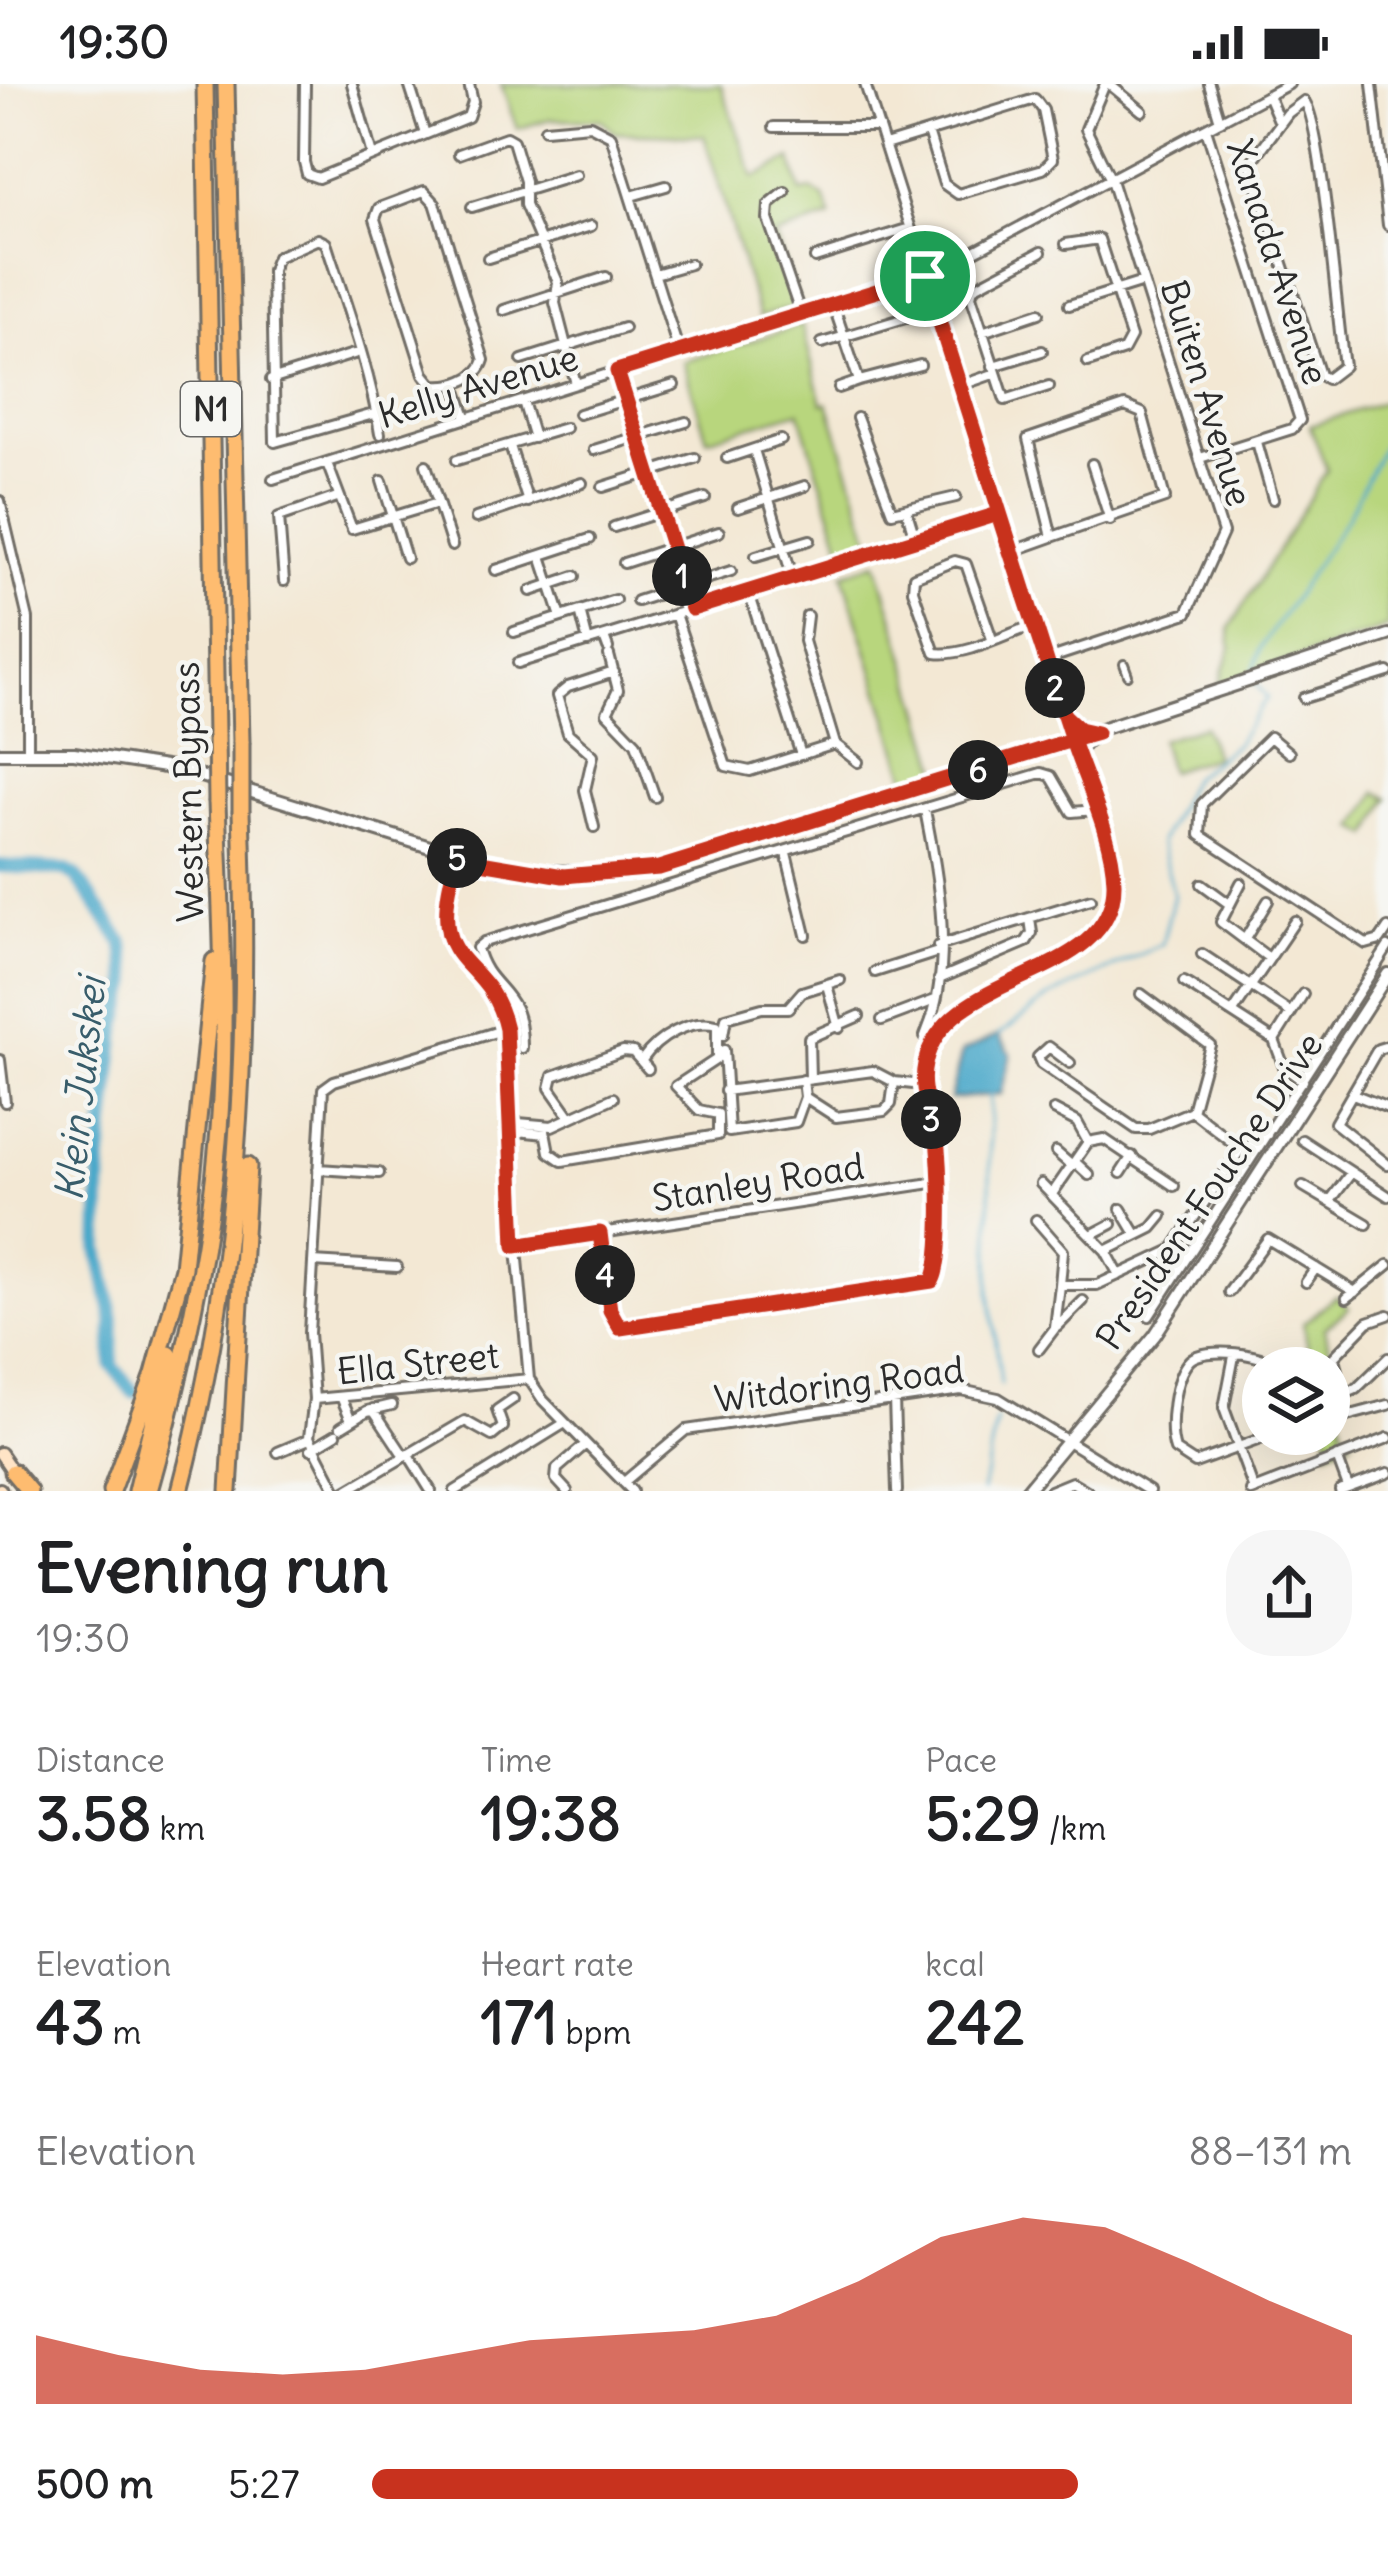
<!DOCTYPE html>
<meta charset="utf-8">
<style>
:root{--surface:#fff;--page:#f6f6f6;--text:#202124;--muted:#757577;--accent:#c8321e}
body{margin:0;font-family:Delius,sans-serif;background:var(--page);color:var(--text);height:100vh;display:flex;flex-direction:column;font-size:45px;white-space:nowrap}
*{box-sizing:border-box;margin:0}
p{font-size:39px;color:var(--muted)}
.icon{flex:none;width:66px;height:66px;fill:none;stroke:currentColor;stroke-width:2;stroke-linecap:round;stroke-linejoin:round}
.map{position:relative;height:1407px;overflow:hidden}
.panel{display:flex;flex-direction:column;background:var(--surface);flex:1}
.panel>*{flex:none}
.controls{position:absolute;left:1242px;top:1263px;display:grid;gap:24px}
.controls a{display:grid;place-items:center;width:108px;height:108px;border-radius:50%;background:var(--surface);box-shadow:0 12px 48px #0002;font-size:60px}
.pin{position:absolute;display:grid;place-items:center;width:102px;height:102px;color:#fff;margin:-51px;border:6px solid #fff;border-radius:50%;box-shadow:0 3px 12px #0007}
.km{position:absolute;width:60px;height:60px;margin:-30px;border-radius:50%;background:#222;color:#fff;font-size:33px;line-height:60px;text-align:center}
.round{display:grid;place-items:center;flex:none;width:126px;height:126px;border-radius:48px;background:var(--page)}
.overview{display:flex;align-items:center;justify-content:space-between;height:204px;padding:0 36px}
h1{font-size:66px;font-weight:800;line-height:90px}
.figures{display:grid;grid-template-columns:repeat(3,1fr);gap:18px;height:204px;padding:12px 36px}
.figures div{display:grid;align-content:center}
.figures b{font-size:60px;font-weight:800}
.figures small{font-size:33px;font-weight:400}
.figures p{font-size:33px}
.chart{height:336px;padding:24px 36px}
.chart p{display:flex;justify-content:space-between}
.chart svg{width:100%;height:216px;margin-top:12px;fill:var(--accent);opacity:.7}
ul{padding:0 36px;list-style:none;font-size:39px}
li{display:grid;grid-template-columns:192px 144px 1fr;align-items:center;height:90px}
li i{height:30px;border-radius:15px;background:var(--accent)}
.status{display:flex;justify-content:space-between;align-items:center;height:84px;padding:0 60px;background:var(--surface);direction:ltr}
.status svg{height:33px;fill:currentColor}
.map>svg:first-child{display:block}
</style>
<div class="status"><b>19:30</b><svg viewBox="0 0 49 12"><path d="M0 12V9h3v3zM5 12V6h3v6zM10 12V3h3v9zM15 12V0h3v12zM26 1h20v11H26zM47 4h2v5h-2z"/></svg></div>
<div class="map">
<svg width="1388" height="1407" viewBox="0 0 1388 1407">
<rect width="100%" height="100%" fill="#f6f6f2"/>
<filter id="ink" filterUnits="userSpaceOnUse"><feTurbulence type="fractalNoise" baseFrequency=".00833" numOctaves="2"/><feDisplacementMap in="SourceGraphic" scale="24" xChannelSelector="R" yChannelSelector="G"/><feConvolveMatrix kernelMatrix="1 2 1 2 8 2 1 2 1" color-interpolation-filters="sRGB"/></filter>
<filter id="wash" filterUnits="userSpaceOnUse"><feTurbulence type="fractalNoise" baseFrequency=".004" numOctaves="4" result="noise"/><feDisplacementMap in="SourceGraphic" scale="48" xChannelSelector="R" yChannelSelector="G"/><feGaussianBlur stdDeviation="2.7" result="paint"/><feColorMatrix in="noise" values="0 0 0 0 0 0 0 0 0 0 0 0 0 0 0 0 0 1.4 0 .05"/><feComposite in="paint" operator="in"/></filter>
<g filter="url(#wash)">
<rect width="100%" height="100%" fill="#f3e8d4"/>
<path fill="#b8d67d" stroke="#728054" stroke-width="3" d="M501,0L721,1L754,94L791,75L801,108L811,106L824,113L831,133L775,152L800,221L759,233L704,52L615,49L602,36L550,35L517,45Z
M802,241L822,319H828L874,466L845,474L799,327L707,355L683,278Z
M1388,316V543L1219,601L1231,564L1230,544L1327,386L1310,342Z
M877,478L941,692L909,701L843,490Z
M1204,642L1215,673L1169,687L1160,656Z
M1377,708L1388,714L1370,752L1356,744Z
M1336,1212L1349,1224L1325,1244L1345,1356L1352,1357L1327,1367L1329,1284H1312L1303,1239Z"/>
<path fill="#4ba9ca" stroke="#3b6a7a" stroke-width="3" d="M999,951L1011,970L1001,1010L950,1015L962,968Z"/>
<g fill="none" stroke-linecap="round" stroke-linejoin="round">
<path stroke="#4ba9ca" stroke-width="3" d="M1253,588L1260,565L1348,432L1388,352
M999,951L1048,914L1162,860L1174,811L1160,758L1191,695L1236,660L1267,614L1254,597
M990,1011V1209L1001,1300
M982,1407L997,1335"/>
<path stroke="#4ba9ca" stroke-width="14" d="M0,782L65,786L77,793L123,859L129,897L116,947L101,1075L99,1165L113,1235L112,1281L133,1308"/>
</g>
</g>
<g filter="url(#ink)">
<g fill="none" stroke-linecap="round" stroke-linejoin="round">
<defs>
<path id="pedestrian" d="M1124,580L1128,591"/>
<path id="minor" d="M305,0L304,78L307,90L318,94L468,33L473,18L469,0
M352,0L372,71
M409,0L425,50
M1109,0L1142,27
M1209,0L1220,37
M1372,0L1388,141
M1268,11L1280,39
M1304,17C1321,33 1338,242 1344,282L1327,295L1320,291L1250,80L1288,29Z
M774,43H879
M545,45L590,41L611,52L679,268
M885,61L1035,15L1043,26L1053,75L1043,85L958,110L944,100L928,48
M459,70L506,53L513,57L525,97V121L558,198L555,219L576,300
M424,107L435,119L484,276C478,296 452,303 433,301L424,290L375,135L379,124Z
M785,108L769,121L768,135L801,231
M631,112L666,102
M472,123L576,91
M1066,160L1099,155L1131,253L1124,266L1088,278
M1041,168L973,204L971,212L1005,316L1049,302
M488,174L591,142
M815,174L910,144
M655,190L690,180
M833,220L859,297L920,281
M1069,221L1143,198
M504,226L606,193
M982,248L1039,229
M822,259L912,232
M522,276L624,244
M993,282L1042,267
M617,287L692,525
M271,296L360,268
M455,301L467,335
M959,302L996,289
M839,304L859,297
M523,317L534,354
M1125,322L1142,329L1165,414L1052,453L1028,355Z
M377,329L275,358L272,186L277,173L318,155L326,159C346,221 370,285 380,350
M579,330L674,301
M857,334L892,428L956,413
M1257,358L1273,415
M510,362L528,418
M594,366L686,338
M754,366L793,495
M727,374L781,356
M1200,374L1292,345L1300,336L1206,45
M457,376L565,344
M327,379L352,445L438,419
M1092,380L1110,436
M426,381L452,462
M273,395L939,186L1289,0
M382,397L406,474
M603,403L695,374
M0,417L28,535V669
M738,424L805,402
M907,428L916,457
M476,434L582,399
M614,443L705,414
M1010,468L1052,453
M541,472L561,533
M756,472L810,456
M624,479L719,448
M496,486L590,455
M284,497L279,433L337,413
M531,507L575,492
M749,509L801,671
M637,517L731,487
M580,527L588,558
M675,530L726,682L750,687L835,660
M807,532L804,557L835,660L858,678
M514,548L615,516
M604,553L608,564
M992,555L966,480L955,477L914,493L913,506L935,569C965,573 1005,551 1034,541
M609,571L618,606L607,629L636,659L655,713
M1045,576L1187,529L1223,449L1111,96L1086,45L1105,0
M518,579L998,430
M1304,614L1388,588
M1289,669L1270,653L1202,720L1200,751L1366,860L1380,856L1388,844
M925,726C939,798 955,883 925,952
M594,743L585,706L593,671L568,649L557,612L568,603L614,588
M458,768L444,827L448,854L497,923L506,945L509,1077L529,1295L543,1316L632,1407
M786,769L806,851
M1241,799L1221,838L1269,874
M1202,800L1228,819
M1245,855L1268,817
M938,862L1091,815
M1202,870L1291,929L1274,956
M875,888L938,868
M939,895L1026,858L1032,849L1030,835
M1184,898L1274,956L1284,983L1303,997
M827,901L839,944
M1141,910L1210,961L1192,1027
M1233,928L1295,837
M1291,929L1303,910
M882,936L935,916
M723,951L726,934L762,924H788L802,908L840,896
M1388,962L1378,965L1335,1039L1388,1081
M522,964C523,902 488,909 477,864L484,858L1041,689L1051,692L1072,728L1095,726
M724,966L729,1048L796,1038L805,1013L803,996
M0,976L5,1018
M1070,979L1049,963L1038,973L1041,980L1136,1045H1149L1192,1027L1241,1065
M810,995L809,954L859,932
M725,1007L873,987L894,998L923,1001
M1353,1010L1388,1024
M805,1013L836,1033L884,1027L891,1020L894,998
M1054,1026L1077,1038L1088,1058
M569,1031L550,1004L553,992L623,967L633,968L648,985
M507,1038L552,1042L613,1014
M544,1042L549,1068L562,1077L718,1051V1030L699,1026L676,1002L717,975V941C690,934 658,953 642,976
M508,1046L545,1050
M1302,1056L1388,1112
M1056,1068L1072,1082
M1075,1078L1089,1091
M318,1085L379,1089
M1121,1089L1132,1072
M1041,1100L1106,1167L1119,1191
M1303,1102L1367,1140
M1052,1110L1088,1058L1104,1055L1174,1102
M1330,1117L1351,1089
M1121,1125L1136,1150
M1036,1136L1063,1167L1060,1201H1097L1172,1166L1241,1065L1267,1051
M600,1149L611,1226L620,1244L930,1199L939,1185C939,1143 943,1097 937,1056C933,1025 915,1001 929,968C961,888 1119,891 1114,797C1113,774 1101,748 1095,726L865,0
M1091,1151L1112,1140
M515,1162L938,1098
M1106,1167L1152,1144L1162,1132
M313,1178L397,1183
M1306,1198L1316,1184
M1229,1208L1268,1155L1355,1208
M1347,1214L1388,1181
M1388,1231L1368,1238L1334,1273L1347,1332L1388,1321
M1149,1232L1388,863
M1057,1243L1083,1217
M1039,1265L1055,1244L1060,1201
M1234,1272L1224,1324L1254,1406
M1342,1311L1356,1305L1388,1274
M314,1315L529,1295
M342,1315L351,1336
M894,1315L897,1407
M373,1325L404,1372
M341,1343L367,1327L392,1321
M1274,1350L1195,1379L1175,1366C1168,1345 1173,1293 1190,1276C1204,1262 1269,1269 1277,1284
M311,1365L336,1350
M278,1368L309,1355
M408,1370L431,1407
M1337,1373L1348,1403
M624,1398L686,1346L961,1306L998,1314L1149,1407
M337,1407L309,1353L314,1315L309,1249L323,1005L334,997L506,945
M346,1407L465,1337L492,1352L503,1343L497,1326L513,1315
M455,1407L565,1339
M567,1407L556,1395L557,1385L586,1360
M1050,1407L1072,1398L1087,1407
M1251,1407L1388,1354
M1340,1407L1388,1389"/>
<path id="tertiary" d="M1063,631L1090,648
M0,669H74L178,685L501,785L621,790L696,775L823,736L1388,551
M1076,670L1092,652
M1026,1407L1155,1251L1388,890"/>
<path id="secondary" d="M0,1369L17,1394
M0,1405L1,1407"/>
<path id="motorway" d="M205,0L216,651
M226,0L241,658
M13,1388L29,1407
M111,1407L154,1290L183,1184L214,877
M136,1407L169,1270
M149,1407C181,1293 208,1175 218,1057C228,945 221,831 217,718
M180,1407C239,1182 250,959 241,728
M229,1407L248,1082"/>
</defs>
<use href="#pedestrian" stroke="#716d66" stroke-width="12"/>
<use href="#minor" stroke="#716d66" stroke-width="14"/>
<use href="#tertiary" stroke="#716d66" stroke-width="16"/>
<use href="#secondary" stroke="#716d66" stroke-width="16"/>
<use href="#motorway" stroke="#716d66" stroke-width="21"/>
<use href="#pedestrian" stroke="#fff" stroke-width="6"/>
<use href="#minor" stroke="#fff" stroke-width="8"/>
<use href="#tertiary" stroke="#fff" stroke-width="10"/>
<use href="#secondary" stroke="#ffe4c6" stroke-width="10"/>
<use href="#motorway" stroke="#febc70" stroke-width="15"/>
<defs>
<path id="motorway-bridge" d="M216,651L217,718
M241,658V728"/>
</defs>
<use href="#motorway-bridge" stroke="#716d66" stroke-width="21" stroke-linecap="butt"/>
<use href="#motorway-bridge" stroke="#febc70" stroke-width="15"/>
</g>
</g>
<g fill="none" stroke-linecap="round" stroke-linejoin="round" filter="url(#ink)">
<defs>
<path id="route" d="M925,192L617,287L692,525L998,430C1023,509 1050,587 1075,665C1089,705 1113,756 1114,798C1116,899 944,884 925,980C919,1007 931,1026 936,1051C941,1075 944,1181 932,1197L620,1244L610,1226L600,1149L515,1162L506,945C488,864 421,892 457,774L563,792L659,784L1065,658L1097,649L1079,645L1064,631L925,192"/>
</defs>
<use href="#route" stroke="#fff" stroke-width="24"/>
<use href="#route" stroke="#c8321e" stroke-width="15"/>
</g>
<g text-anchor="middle" stroke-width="9" stroke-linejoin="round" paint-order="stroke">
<rect fill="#f6f6f2" stroke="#686867" stroke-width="3" x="181" y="298" width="60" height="54" rx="9"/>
<g font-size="33" font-weight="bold" fill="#2b2b2b">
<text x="211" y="337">N1</text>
</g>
<g font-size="36" fill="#2b2b2b" stroke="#f6f6f2">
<text transform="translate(1278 178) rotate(72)" y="13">Xanada Avenue</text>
<text transform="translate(478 302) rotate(-17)" y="13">Kelly Avenue</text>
<text transform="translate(1207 309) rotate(73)" y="13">Buiten Avenue</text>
<text transform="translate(188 708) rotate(-91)" y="13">Western Bypass</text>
<text transform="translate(758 1098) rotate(-9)" y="13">Stanley Road</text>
<text transform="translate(1209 1107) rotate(-56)" y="13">President Fouche Drive</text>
<text transform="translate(418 1279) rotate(-6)" y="13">Ella Street</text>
<text transform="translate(839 1300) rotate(-7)" y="13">Witdoring Road</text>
</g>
<g font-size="39" font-style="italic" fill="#385d6b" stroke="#f6f6f2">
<text transform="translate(80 1005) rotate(-84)" y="14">Klein Jukskei</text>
</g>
</g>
</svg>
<div class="controls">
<a><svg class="icon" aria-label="layers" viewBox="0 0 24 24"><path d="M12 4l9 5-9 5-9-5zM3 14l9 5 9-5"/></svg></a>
</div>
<div class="pin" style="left:925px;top:192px;background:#1e9e55"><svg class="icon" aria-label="arrive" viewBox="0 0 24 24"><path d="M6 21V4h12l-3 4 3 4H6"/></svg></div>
<b class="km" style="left:682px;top:492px">1</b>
<b class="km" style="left:1055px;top:604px">2</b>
<b class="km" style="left:931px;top:1035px">3</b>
<b class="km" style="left:605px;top:1191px">4</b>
<b class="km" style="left:457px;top:774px">5</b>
<b class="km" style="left:978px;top:686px">6</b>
</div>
<section class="panel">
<div class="overview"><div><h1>Evening run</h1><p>19:30</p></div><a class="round"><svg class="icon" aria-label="share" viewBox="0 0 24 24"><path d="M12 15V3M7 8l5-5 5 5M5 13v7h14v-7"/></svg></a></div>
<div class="figures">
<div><p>Distance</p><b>3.58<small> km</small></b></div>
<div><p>Time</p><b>19:38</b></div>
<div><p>Pace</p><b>5:29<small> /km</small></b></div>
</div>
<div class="figures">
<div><p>Elevation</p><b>43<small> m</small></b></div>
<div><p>Heart rate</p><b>171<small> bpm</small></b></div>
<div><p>kcal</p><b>242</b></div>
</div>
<div class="chart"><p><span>Elevation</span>88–131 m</p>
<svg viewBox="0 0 160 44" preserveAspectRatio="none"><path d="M0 44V30L10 34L20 37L30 38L40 37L50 34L60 31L70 30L80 29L90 26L100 19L110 10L120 6L130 8L140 15L150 23L160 30V44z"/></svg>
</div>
<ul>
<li><b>500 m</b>5:27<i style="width:72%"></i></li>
</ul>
</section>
